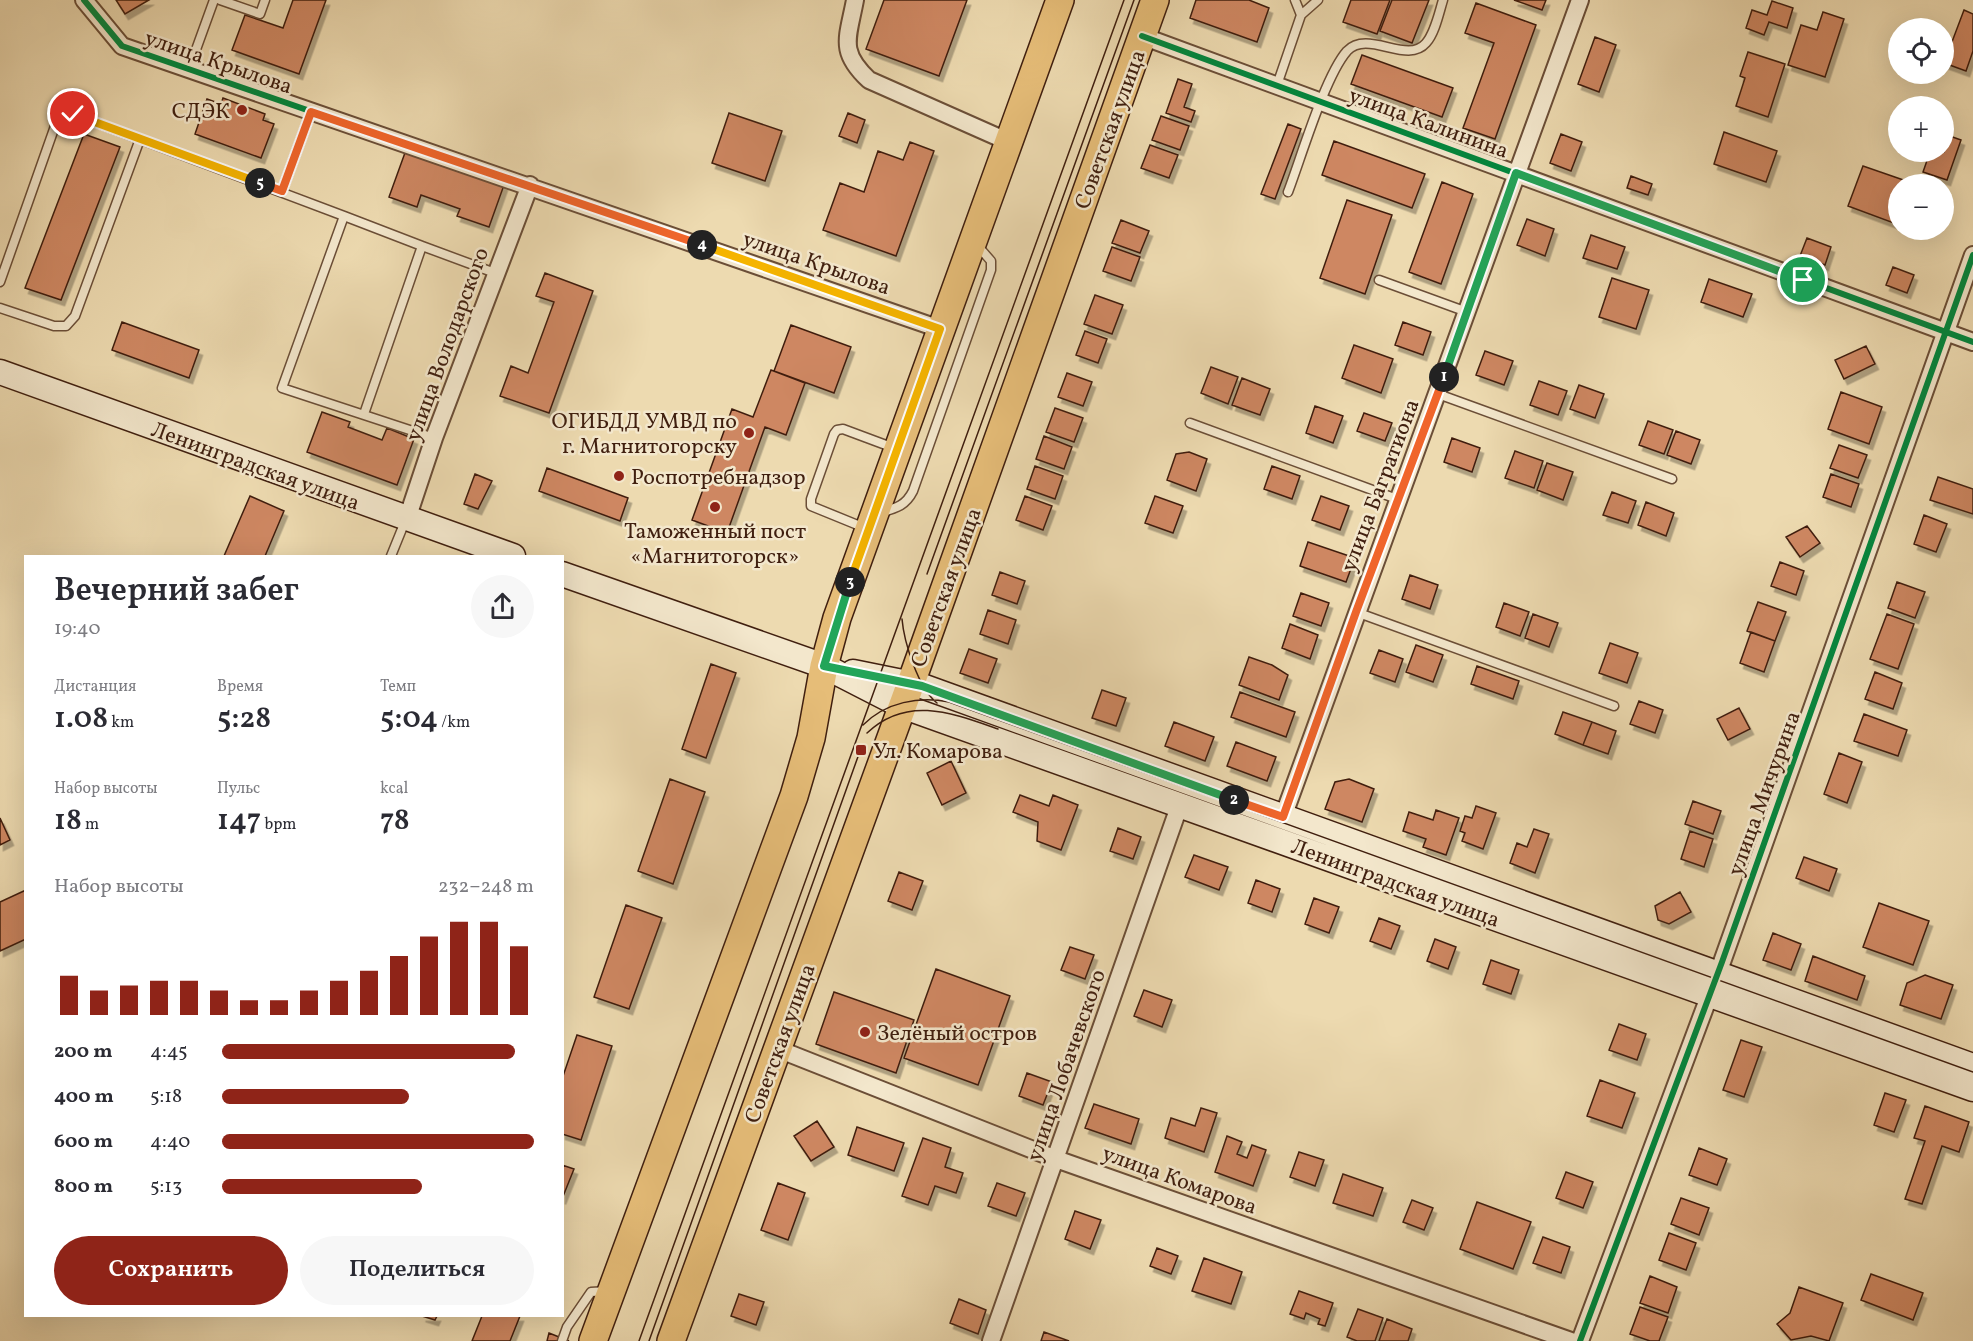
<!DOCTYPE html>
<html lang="ru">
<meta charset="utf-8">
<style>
:root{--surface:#fff;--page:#f7f7f7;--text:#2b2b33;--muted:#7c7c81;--accent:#8f2418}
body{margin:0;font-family:Vollkorn,serif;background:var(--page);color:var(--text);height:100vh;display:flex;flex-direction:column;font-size:22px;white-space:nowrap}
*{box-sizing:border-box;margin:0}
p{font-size:20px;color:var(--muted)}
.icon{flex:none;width:33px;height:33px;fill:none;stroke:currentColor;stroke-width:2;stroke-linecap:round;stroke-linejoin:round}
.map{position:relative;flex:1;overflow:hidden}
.details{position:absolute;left:24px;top:555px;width:540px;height:762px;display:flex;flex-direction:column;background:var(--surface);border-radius:0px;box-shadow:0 6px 24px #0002}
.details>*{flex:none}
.fabs{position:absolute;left:1888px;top:18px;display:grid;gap:12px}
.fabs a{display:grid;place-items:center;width:66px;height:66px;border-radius:50%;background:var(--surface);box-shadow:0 6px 24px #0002;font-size:30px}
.pin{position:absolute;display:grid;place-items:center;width:51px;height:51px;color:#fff;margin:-26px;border:3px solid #fff;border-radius:50%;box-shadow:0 2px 6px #0007}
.km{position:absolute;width:30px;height:30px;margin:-15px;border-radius:50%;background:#222;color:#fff;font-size:16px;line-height:30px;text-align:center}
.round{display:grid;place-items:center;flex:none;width:63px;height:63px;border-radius:32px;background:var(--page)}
.headline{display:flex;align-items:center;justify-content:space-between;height:102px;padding:0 30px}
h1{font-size:33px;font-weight:600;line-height:45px}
.stats{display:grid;grid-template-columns:repeat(3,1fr);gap:9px;height:102px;padding:6px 30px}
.stats div{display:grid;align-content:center}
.stats b{font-size:30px;font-weight:600}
.stats small{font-size:16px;font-weight:400}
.stats p{font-size:16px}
.chart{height:168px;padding:12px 30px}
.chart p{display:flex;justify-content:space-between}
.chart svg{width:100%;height:108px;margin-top:6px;stroke:var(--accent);stroke-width:6}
.primary-button{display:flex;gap:12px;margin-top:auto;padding:12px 30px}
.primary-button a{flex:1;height:69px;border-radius:36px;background:var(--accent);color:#fff;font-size:24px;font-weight:600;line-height:69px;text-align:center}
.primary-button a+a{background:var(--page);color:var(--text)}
ul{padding:0 30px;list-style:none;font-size:20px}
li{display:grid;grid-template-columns:96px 72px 1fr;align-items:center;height:45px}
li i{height:15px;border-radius:8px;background:var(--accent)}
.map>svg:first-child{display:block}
</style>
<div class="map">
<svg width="1973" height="1341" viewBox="0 0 1973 1341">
<defs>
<filter id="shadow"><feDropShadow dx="3.5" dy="5.5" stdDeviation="0" flood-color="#0004"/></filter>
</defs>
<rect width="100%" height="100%" fill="#eddab0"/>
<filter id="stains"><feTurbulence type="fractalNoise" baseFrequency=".00333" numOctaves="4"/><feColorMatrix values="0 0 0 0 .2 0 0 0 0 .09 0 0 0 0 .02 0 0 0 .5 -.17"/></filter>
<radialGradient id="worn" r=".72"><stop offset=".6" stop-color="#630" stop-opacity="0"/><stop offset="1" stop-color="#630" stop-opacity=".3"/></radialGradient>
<path fill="#ce8762" stroke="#401f0f" stroke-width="1.5" filter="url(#shadow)" d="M116,0H149L125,14Z
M293,0H326L299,74L232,50L245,15L283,28Z
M884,0H967L939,76L866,49Z
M1196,0H1249L1269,8L1257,42L1190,18Z
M1351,0H1390L1377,34L1343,22Z
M1392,0H1429L1412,43L1380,31Z
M1514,0H1546L1542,10Z
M1772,1L1793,8L1787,28L1769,22L1764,35L1746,28L1752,10L1767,15Z
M1476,3L1536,25L1495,139L1463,128L1494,43L1465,33Z
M1964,10L1973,14V51L1966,71L1944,63Z
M1823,12L1844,19L1825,77L1788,65L1801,25L1817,30Z
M1595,37L1616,45L1599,92L1578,84Z
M1748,52L1785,64L1768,117L1736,106L1745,78L1740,76Z
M1362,55L1453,88L1442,117L1351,84Z
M1178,79L1192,84L1184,107L1195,111L1191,122L1166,113Z
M223,98L265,114L263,120L274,124L261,158L195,134L207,99L221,104Z
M729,113L782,131L765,181L712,163Z
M848,113L865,120L857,143L839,136Z
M1161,116L1189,126L1180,150L1152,140Z
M1288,124L1301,129L1275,199L1261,194Z
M1724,132L1777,151L1766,182L1714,164Z
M84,134L120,147L61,300L25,288Z
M1561,134L1582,142L1571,171L1550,163Z
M1944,134L1961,140L1947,180L1923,172L1930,152H1944Z
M1334,141L1425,174L1412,208L1322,175Z
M910,142L934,151L896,256L823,230L840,183L864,192L878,151L903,160Z
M1150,145L1178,155L1169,178L1141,168Z
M406,150L504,185L489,227L457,216L460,209L421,195L417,207L389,197Z
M1863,166L1915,184H1899V225L1848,206Z
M1631,176L1652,184L1648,195L1627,188Z
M1442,182L1473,194L1441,284L1409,272Z
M1347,200L1392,215L1365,294L1320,278Z
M1527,219L1554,229L1545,256L1517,245Z
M1121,220L1149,231L1140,253L1112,243Z
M1591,235L1625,247L1617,269L1583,258Z
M1807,238L1831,247L1825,265L1800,256Z
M1112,247L1140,257L1131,281L1103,271Z
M1893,267L1914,275L1907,293L1886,285Z
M545,273L593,291L549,413L500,396L511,366L528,373L554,302L536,296Z
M1612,278L1649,290L1636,329L1599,317Z
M1709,279L1752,294L1743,317L1701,302Z
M1095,295L1123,305L1112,334L1084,324Z
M122,322L199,350L189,378L112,350Z
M1403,322L1431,332L1423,355L1395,345Z
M791,325L851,347L834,393L774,371Z
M1085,331L1107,339L1098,363L1076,355Z
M1354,345L1393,359L1381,393L1342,378Z
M1866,346L1875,364L1844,379L1835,360Z
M1485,351L1513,361L1504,385L1476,375Z
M1211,367L1238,377L1228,404L1201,393Z
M771,370L805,383L786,435L765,427L727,533L692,520L732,409L753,417Z
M1067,373L1092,382L1083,406L1058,397Z
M1242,378L1270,389L1260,415L1232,405Z
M1539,381L1567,391L1558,415L1530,405Z
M1579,385L1604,394L1595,418L1570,409Z
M1841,392L1882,407L1869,444L1828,429Z
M1315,406L1343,416L1333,443L1306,433Z
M1055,408L1083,418L1074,442L1046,432Z
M322,412L350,422L348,427L382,440L387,428L414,439L397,485L307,452Z
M1364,413L1392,423L1385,441L1357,431Z
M1648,421L1673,430L1664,454L1639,445Z
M1676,431L1700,440L1691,464L1667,455Z
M1044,436L1072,447L1064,469L1036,459Z
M1452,438L1480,448L1472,472L1444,462Z
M1839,445L1867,455L1858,478L1830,468Z
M1515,451L1543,461L1534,488L1505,478Z
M1189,452L1207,459L1196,491L1167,480L1176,454Z
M1547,463L1573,472L1563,500L1537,490Z
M1035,466L1063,476L1055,499L1027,489Z
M1272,466L1300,476L1292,499L1264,489Z
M547,468L628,498L620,521L539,491Z
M475,474L492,481L478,509L464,504Z
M1831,474L1859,484L1851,507L1823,497Z
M1938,477L1973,489V514L1930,500Z
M1612,492L1636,501L1628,523L1603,515Z
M250,496L284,511L265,556H224Z
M1025,496L1052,506L1043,530L1016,520Z
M1155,496L1183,506L1173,533L1145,523Z
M1321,496L1349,506L1340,530L1312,520Z
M1646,502L1674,513L1666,536L1638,525Z
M1924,515L1947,524L1936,552L1914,544Z
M1807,526L1820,543L1800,557L1786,537Z
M1308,542L1355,558L1346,582L1300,566Z
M1780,562L1804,571L1796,595L1771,586Z
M1000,572L1025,581L1017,604L992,595Z
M1410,575L1438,585L1430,609L1402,599Z
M1897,582L1925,592L1915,618L1888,608Z
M1301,593L1329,603L1321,626L1293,616Z
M1758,602L1786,612L1775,641L1747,631Z
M1504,603L1529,612L1520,636L1496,627Z
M988,610L1016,620L1008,644L980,634Z
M1533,614L1558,623L1549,647L1525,638Z
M1887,614L1914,624L1898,669L1870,659Z
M1290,624L1318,635L1310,659L1282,648Z
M1751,632L1775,641L1764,672L1740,663Z
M1610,643L1638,653L1627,683L1599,673Z
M1416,645L1443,655L1433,682L1406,672Z
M969,649L997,659L988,683L960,673Z
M1379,650L1403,659L1395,682L1370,673Z
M1249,657L1272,665L1288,675L1279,700L1239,685Z
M711,664L736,673L706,758L682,749Z
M1477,666L1519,681L1513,699L1471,684Z
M1875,672L1902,683L1893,709L1865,699Z
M1102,690L1126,698L1116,726L1092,718Z
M1240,692L1295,712L1286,737L1231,717Z
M1639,701L1663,710L1655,733L1630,724Z
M1739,708L1750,729L1728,740L1717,719Z
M1563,712L1592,722L1583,745L1555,734Z
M1864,714L1907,730L1898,756L1854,741Z
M1174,722L1214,737L1205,761L1165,746Z
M1592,722L1616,731L1608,754L1583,745Z
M1236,742L1276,757L1267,781L1227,766Z
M1839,753L1862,762L1847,803L1824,794Z
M951,761L966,793L942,805L927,773Z
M670,779L705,792L673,884L638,871Z
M1349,779L1374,789L1362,822L1325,809L1335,782Z
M1020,795L1049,806L1053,795L1078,805L1061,850L1037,841L1038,822L1013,812Z
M1693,801L1721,811L1713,834L1685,824Z
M1476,806L1496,813L1483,849L1462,841L1465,833L1460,831L1465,816L1472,818Z
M1436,810L1459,818L1446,855L1423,847L1426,839L1403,831L1409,812L1433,820Z
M0,818L10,840L0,845Z
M1118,828L1141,837L1133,859L1110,851Z
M1534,829L1549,834L1535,873L1510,863L1517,843L1527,847Z
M1690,831L1713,839L1704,867L1681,859Z
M1194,855L1228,867L1219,890L1185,877Z
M1804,857L1837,869L1829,891L1796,878Z
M899,872L923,881L912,910L888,901Z
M1256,880L1280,889L1272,912L1248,903Z
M26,890V939L0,951V902Z
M1680,892L1691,912L1669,924L1658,920L1655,906Z
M1314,898L1339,907L1329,933L1305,924Z
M1879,903L1929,921L1913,965L1863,947Z
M626,905L662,918L629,1009L594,997Z
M1379,918L1400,926L1391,949L1370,941Z
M1773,933L1801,944L1791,970L1763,960Z
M1435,939L1456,947L1448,969L1427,961Z
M1070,947L1094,955L1085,979L1061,970Z
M1813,956L1865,976L1857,1000L1805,981Z
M1491,960L1519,970L1511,994L1483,984Z
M936,969L1010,996L978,1085L904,1058Z
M1925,975L1953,985L1941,1019L1900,1005L1907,983Z
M1144,990L1172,1000L1162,1027L1134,1016Z
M834,992L914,1020L896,1073L816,1044Z
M1619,1024L1646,1034L1637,1060L1609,1050Z
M577,1035L612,1046L581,1140L562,1134V1079Z
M1741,1040L1762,1047L1744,1097L1723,1090Z
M1027,1073L1052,1082L1043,1105L1019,1096Z
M1600,1080L1635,1093L1622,1128L1587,1116Z
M1885,1093L1906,1100L1894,1132L1874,1125Z
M1094,1104L1139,1119L1131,1144L1085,1128Z
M1925,1106L1969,1122L1959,1152L1942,1146L1922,1204L1905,1199L1925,1141L1914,1138Z
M1201,1108L1217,1113L1204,1152L1165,1138L1171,1118L1195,1126Z
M817,1121L834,1147L811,1161L794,1136Z
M857,1127L904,1143L894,1171L848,1155Z
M1227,1136L1242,1142L1237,1154L1247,1158L1252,1145L1266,1150L1253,1186L1215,1172Z
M923,1138L951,1148L945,1167L963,1173L956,1193L935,1186L928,1205L902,1196Z
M1699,1148L1727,1159L1717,1185L1689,1175Z
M1299,1152L1324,1160L1315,1186L1290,1177Z
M562,1165L574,1169L562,1199Z
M1566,1172L1593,1182L1583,1208L1556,1198Z
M1343,1174L1383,1188L1373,1216L1333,1203Z
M778,1183L805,1193L788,1240L761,1230Z
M997,1183L1025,1193L1016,1216L988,1206Z
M1681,1198L1709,1208L1699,1235L1671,1224Z
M1412,1200L1433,1208L1424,1230L1403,1222Z
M1477,1202L1531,1222L1513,1269L1460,1249Z
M1075,1211L1101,1220L1090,1249L1065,1239Z
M1669,1233L1696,1243L1686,1270L1659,1260Z
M1543,1237L1570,1247L1561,1273L1533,1263Z
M1157,1248L1178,1256L1171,1274L1150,1266Z
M1204,1258L1242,1272L1231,1304L1192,1291Z
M1871,1274L1923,1293L1913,1320L1861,1300Z
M1650,1276L1677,1287L1668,1313L1640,1303Z
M1799,1287L1843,1303L1829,1341L1811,1336L1791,1340L1777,1324L1790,1313Z
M1299,1291L1333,1303L1325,1326L1318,1324L1320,1319L1306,1313L1304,1319L1290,1314Z
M739,1294L764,1302L756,1325L731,1316Z
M959,1299L986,1310L978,1334L950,1323Z
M1640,1307L1668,1317L1659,1341H1650L1630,1334Z
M1358,1309L1383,1318L1375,1341H1357L1347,1337Z
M422,1316H437L435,1320Z
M482,1316H520L510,1341H472Z
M1387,1319L1412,1329L1408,1341H1379Z
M1044,1332L1069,1341H1041Z
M549,1333L569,1341H547Z"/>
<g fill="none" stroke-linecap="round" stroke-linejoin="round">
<defs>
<path id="lane" d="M220,0L260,14L265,0
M1301,15L1318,0
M189,69L214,0
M1277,85L1301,15L1295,0
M282,191L311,112
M1288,192C1301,158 1325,76 1347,51C1368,29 1407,65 1426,43C1435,33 1439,13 1443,0
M422,246L344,216L282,388L434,438
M1379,280L1467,312
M0,282L55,126L63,116L73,114L344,216
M0,308L54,326H66L75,316L140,139
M1438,394L1672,479
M364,414L422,246L495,273
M1190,423L1397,499
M882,512C897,508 906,505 913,491L991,270V261L977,245
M865,528L811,506V499L834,434L837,430L843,429L894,448
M391,556L406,519
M1356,612L1614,706
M562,1341L567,1327L591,1292L608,1291"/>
<path id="street" d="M84,0L122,46L940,329
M855,0C848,38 838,51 869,80L1009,142
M1142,36L1973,342
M407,519L434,438L530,185
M1283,817L1580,0
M778,1049L1056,1159L1571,1341
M991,1341L1180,804
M1580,1341L1722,962L1973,255"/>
<path id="secondary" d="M0,372L513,556
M562,574L824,666L902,706L1973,1089
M853,672L922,686L1973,1066"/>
<path id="primary" d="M593,1341L794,796L811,738L824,666L837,618L1060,0
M671,1341L916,669L1155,0"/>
</defs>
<use href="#lane" stroke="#6b4e37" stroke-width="11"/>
<use href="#street" stroke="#6b4e37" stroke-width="20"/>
<use href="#secondary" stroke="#401f0f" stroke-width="27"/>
<use href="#primary" stroke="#401f0f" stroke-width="30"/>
<use href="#lane" stroke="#f3e7cc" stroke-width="8"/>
<use href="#street" stroke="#f3e7cc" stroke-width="16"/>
<use href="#secondary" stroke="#f3e7cc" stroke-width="24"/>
<use href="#primary" stroke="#e6bd78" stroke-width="27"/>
<path stroke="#401f0f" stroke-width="1.5" d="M927,574L1134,0
M902,619C904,642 918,688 937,703
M863,725C886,702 919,696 949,702L1973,1072
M867,733C907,695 952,713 998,729
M639,1341C799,893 963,447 1124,0
M649,1341L860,751"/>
<defs>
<path id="cycleway" d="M84,0L122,46L940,329
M1142,36L1973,342
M1580,1341L1722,962L1973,255"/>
</defs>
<use href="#cycleway" stroke="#f3e7cc" stroke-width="10"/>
<use href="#cycleway" stroke="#00873e" stroke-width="6"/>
</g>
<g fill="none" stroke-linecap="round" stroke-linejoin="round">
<defs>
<path id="split-1" d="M1444,377L1516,173L1803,280"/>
<path id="split-2" d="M1234,800L1283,817L1356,612L1444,377"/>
<path id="split-3" d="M850,582L824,666L922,686L1234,800"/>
<path id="split-4" d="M702,245L940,329L850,582"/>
<path id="split-5" d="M260,183L282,191L311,112L702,245"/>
<path id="split-6" d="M73,114L260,183"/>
</defs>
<use href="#split-1" stroke="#fff" stroke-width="12"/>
<use href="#split-2" stroke="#fff" stroke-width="12"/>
<use href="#split-3" stroke="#fff" stroke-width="12"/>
<use href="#split-4" stroke="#fff" stroke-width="12"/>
<use href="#split-5" stroke="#fff" stroke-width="12"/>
<use href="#split-6" stroke="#fff" stroke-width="12"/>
<use href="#split-1" stroke="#22a559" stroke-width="8"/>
<use href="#split-2" stroke="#f0652b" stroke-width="8"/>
<use href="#split-3" stroke="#22a559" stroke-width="8"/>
<use href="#split-4" stroke="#f5b400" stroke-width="8"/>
<use href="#split-5" stroke="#f0652b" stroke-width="8"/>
<use href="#split-6" stroke="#f5b400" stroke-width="8"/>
</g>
<g fill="#8f2418" stroke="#f3e7cc" stroke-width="2">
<circle cx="242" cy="110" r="6"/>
<circle cx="749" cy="433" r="6"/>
<circle cx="619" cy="476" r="6"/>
<circle cx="715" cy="507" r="6"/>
<rect x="855" y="744" width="12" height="12" rx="3"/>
<circle cx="865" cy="1032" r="6"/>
</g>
<g text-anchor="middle" stroke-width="5" stroke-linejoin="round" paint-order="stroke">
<g font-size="22" fill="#401f0f" stroke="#f3e7cc">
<text transform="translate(219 61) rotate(19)" y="8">улица Крылова</text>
<text transform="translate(1429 122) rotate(20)" y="8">улица Калинина</text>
<text transform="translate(1109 129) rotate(-70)" y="8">Советская улица</text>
<text transform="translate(817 262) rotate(19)" y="8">улица Крылова</text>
<text transform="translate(446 344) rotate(-70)" y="8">улица Володарского</text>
<text transform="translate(256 465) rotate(20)" y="8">Ленинградская улица</text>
<text transform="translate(1379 485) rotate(-69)" y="8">улица Багратиона</text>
<text transform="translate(945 587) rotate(-70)" y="8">Советская улица</text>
<text transform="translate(1763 793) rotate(-70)" y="8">улица Мичурина</text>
<text transform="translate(1396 882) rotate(20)" y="8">Ленинградская улица</text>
<text transform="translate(779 1043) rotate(-70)" y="8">Советская улица</text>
<text transform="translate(1065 1065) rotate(-71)" y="8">улица Лобачевского</text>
<text transform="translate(1180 1179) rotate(20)" y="8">улица Комарова</text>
</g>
<g font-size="22" fill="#401f0f" stroke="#f3e7cc" text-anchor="start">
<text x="230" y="118" text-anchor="end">СДЭК</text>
<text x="737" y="428" text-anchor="end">ОГИБДД УМВД по<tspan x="737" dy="25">г. Магнитогорску</tspan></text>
<text x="631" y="484">Роспотребнадзор</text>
<text x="715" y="538" text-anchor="middle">Таможенный пост<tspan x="715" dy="25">«Магнитогорск»</tspan></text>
<text x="873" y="758">Ул. Комарова</text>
<text x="877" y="1040">Зелёный остров</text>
</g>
</g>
<rect width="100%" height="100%" filter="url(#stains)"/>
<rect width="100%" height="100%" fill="url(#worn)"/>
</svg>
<div class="fabs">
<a><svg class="icon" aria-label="locate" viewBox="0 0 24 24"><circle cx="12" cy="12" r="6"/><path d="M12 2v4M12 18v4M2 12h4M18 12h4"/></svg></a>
<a>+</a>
<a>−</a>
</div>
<div class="pin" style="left:1803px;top:280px;background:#1e9e55"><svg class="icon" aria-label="arrive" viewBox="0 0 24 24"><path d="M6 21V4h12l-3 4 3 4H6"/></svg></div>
<div class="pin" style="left:73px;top:114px;background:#d93025"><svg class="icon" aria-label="check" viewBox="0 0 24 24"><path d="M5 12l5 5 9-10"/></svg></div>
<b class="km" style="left:1444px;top:377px">1</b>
<b class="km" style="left:1234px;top:800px">2</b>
<b class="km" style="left:850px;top:582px">3</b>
<b class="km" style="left:702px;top:245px">4</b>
<b class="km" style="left:260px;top:183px">5</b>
<section class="details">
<div class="headline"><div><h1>Вечерний забег</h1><p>19:40</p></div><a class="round"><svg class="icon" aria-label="share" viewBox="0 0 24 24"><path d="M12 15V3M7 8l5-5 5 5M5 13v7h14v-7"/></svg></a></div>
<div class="stats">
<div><p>Дистанция</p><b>1.08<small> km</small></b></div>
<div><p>Время</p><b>5:28</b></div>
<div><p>Темп</p><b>5:04<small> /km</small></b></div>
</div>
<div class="stats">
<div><p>Набор высоты</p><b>18<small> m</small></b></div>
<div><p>Пульс</p><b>147<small> bpm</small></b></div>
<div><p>kcal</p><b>78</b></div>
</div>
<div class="chart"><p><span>Набор высоты</span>232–248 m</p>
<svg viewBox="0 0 160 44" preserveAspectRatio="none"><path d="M5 44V28M15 44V34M25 44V32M35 44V30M45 44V30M55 44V34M65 44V38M75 44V38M85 44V34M95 44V30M105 44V26M115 44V20M125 44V12M135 44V6M145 44V6M155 44V16"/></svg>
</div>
<ul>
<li><b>200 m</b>4:45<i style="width:94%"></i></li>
<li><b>400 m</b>5:18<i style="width:60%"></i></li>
<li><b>600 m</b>4:40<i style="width:100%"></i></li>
<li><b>800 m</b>5:13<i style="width:64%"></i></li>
</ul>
<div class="primary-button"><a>Сохранить</a><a>Поделиться</a></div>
</section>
</div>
